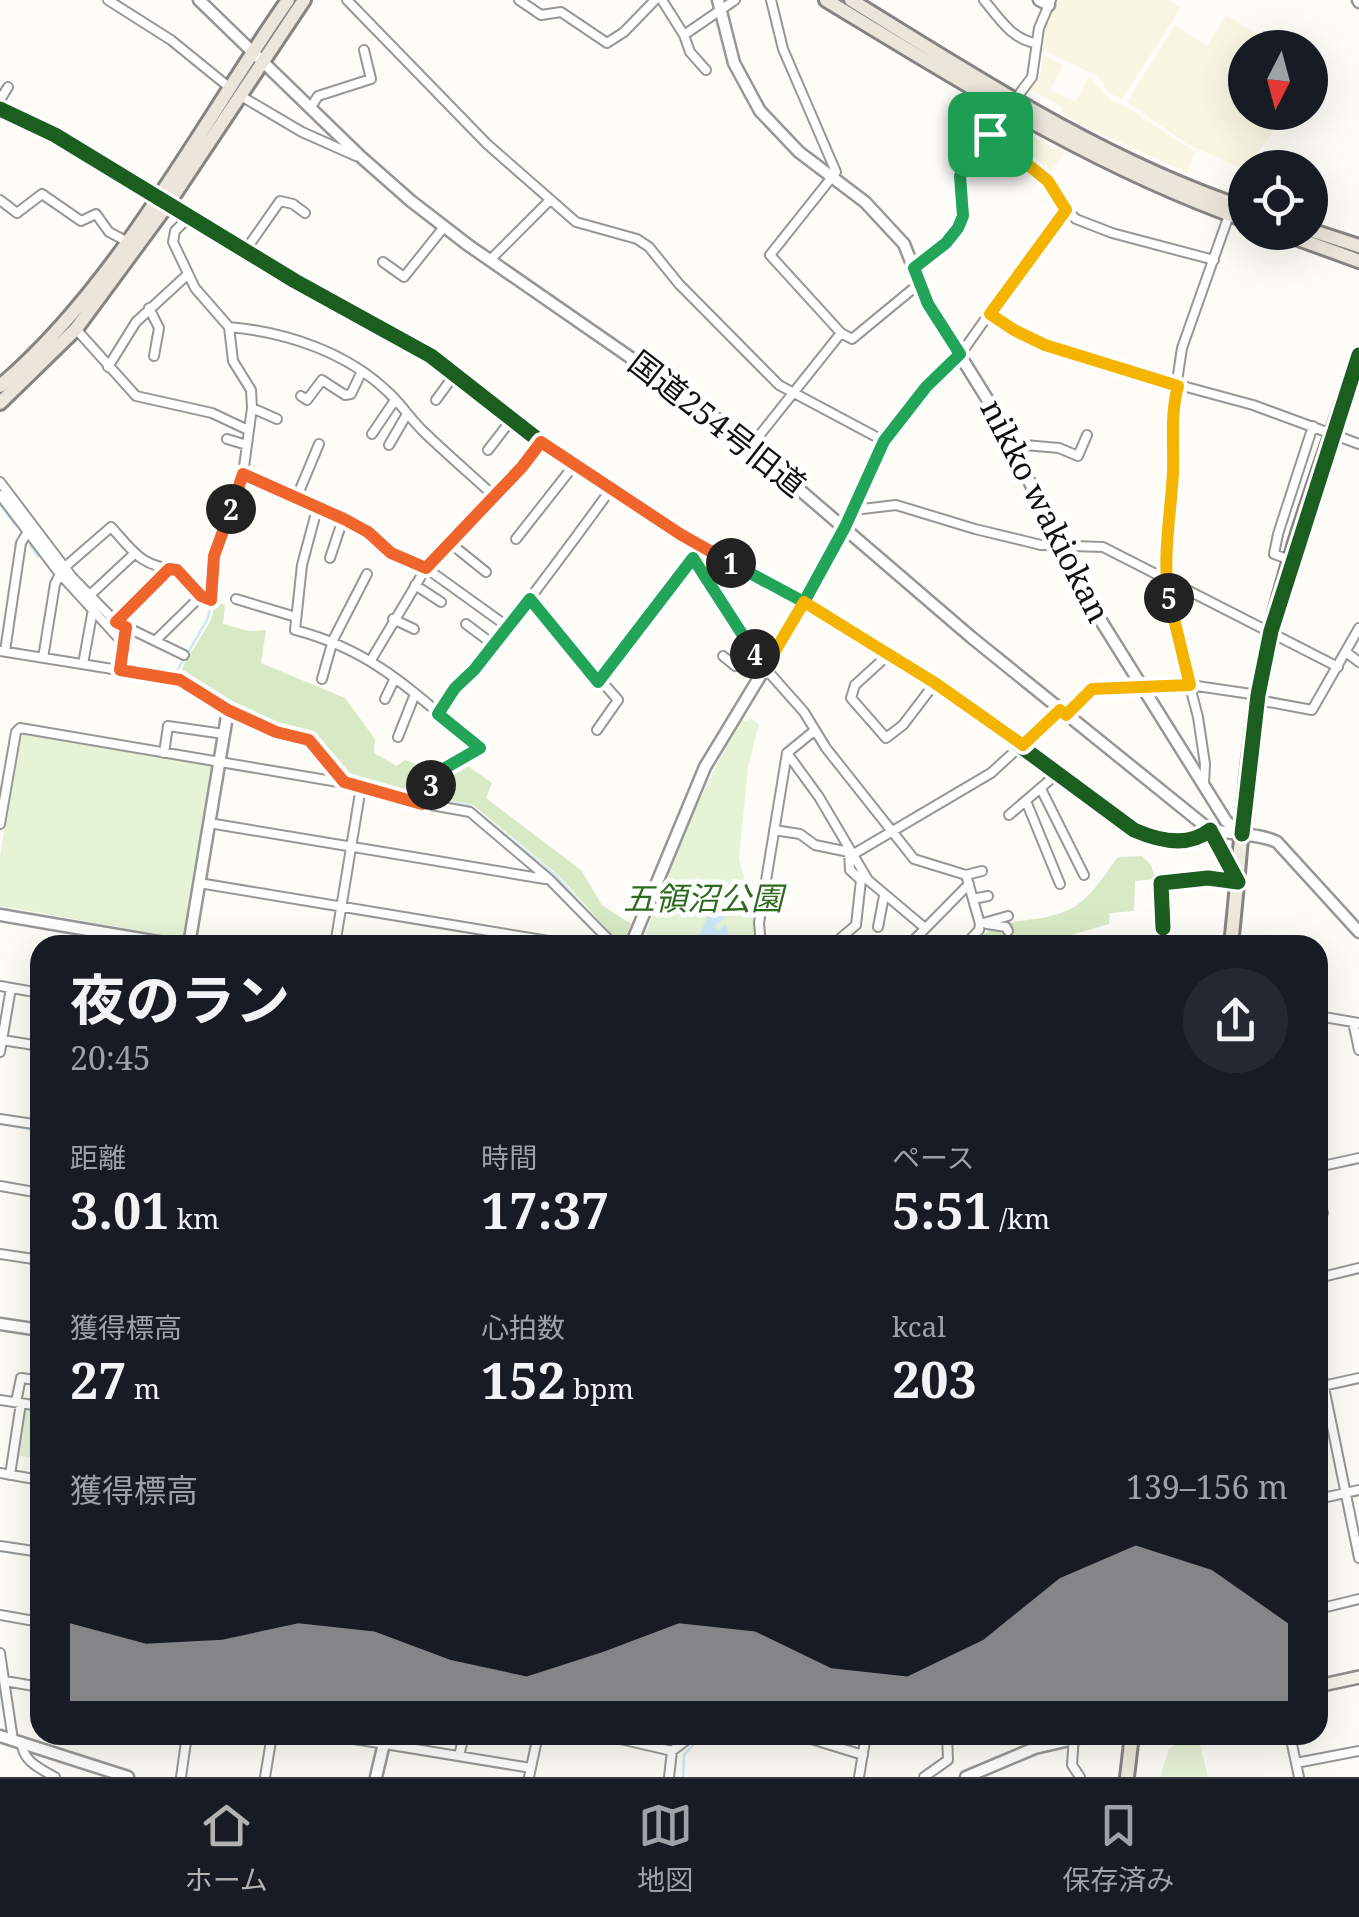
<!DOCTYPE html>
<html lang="ja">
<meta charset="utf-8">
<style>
:root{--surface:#171b24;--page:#242831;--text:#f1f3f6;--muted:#9ea1a6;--line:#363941;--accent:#b2b2b3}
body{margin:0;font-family:"Noto Serif","Noto Sans JP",serif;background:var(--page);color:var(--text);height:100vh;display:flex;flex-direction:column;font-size:38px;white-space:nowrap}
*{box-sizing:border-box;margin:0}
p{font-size:32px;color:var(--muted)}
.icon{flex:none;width:55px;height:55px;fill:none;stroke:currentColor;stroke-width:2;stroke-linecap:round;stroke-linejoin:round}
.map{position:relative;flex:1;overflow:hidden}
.panel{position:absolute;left:30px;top:935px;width:1298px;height:810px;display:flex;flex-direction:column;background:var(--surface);border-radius:30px;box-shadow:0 10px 40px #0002}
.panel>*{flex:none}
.needle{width:65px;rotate:186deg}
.tools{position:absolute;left:1228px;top:30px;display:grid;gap:20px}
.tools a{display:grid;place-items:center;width:100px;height:100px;border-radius:50%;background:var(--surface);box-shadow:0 10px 40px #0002;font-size:50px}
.pin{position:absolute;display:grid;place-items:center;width:85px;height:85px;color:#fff;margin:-42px;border-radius:20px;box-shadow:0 5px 15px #0006}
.km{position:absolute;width:50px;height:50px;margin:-25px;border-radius:50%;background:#222;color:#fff;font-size:28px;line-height:50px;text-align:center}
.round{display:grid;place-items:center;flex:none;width:105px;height:105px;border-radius:52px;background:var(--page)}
.summary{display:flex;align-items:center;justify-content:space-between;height:170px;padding:0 40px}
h1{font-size:55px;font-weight:700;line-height:75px}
.figures{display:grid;grid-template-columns:repeat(3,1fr);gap:15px;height:170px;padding:10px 40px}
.figures div{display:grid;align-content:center}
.figures b{font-size:50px;font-weight:700}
.figures small{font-size:28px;font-weight:400}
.figures p{font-size:28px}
.chart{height:280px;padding:20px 40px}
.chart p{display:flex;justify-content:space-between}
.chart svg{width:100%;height:180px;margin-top:10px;fill:var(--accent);opacity:.7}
.tab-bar{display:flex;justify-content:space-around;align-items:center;height:140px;border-top:2px solid var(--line);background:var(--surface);font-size:28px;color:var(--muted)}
.tab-bar a{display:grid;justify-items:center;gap:5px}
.tab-bar .on{color:var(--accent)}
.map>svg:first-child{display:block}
</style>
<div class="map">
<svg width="1359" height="1777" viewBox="0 0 1359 1777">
<rect width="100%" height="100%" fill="#fdfcf7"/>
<path fill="#f9f7e4" d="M1057,0H1168L1181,8L1122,99L1109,93L1098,76L1043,50L1044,31Z
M1226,15L1277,47L1245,48V112L1287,113L1245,170L1187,144L1127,102L1175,25L1207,46Z
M1043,55L1063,65L1050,90L1076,102L1089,76L1113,102L1123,105L1195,152L1187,172L1090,129L1061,112L1063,107L1031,90L1041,73Z
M1021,131L1064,153L1047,176L1010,147Z"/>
<path fill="#e7f3d7" d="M740,718L746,722L750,718L759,724L748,767L739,859L756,920L758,945H641L691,817Z
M20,734L213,766L185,935L181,938L0,906V855Z
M27,1409L40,1411V1459L16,1455L23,1411Z
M1192,1735L1198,1736L1208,1777H1160L1169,1749Z"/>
<path fill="#d8eac5" d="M216,601L225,605L223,624L249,631L266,630L261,663L345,698L375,739L374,753L397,766L405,760L432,770L419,794L351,775L311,731L272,722L230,703L184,673L182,668L211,620Z
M465,764L492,783L486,798L581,870L602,905L631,924L624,941L613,936L558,875L473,805L428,796L449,772Z
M1142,856L1151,865L1155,879L1135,881L1134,911L1110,913L1109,924L1037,945H972C1003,913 1023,926 1061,913C1087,905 1102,878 1118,857Z"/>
<path fill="#cde8f7" d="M714,883C728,892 724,903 725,917L715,926L718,931L726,924L729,937L724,940L708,937L701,945H695L707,918L703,888Z"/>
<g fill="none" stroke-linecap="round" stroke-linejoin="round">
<path stroke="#cde8f7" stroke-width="2.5" d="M0,504L15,525
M30,545L38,556
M66,587L83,605
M99,622L119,645L116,660
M12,648L20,649
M187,654L207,620L211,606
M53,655L73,658
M91,661L101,662
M173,674L184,676L228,704L274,726L310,733L350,777L416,797
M175,674L184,659
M428,798L470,806L556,876L607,933
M0,1124L40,1131
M0,1551L40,1557
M0,1689L5,1720
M683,1777L684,1755L702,1735"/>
<defs>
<path id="minor" d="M108,0L171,40L230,88
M347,0L487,144L576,222L637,239L649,247L679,284L779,385L884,441
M519,0L541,15L561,12L607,43L624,32L655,0
M662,0L684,35L690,52L706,70
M771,0L783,49L836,172L770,255L841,333L852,339L920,283
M984,0C998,17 1013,41 1037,43
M684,35L735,0
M241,96L302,132L356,156
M0,100L8,87
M311,107L318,96L371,79L364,50
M0,109L55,135L161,200
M990,134L1048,181L1066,210L1076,219L1112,233L1214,260
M0,200L17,213L42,194L81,221L96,214L109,232L126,241
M245,251L280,201L293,204L305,213
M490,260L550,200
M383,262L404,277L444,227
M915,268C933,254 962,237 963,212C964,197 959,184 963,170L1032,77L1039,28L1051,0
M149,308L159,328L154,356
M989,314L1066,210
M229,327C286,332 347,352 389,393C402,405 412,421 425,433C447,454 470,474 493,495
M76,329L136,396L212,413L248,430
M108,367L136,322L187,275
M301,396L307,400L322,380L345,395L351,394L362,371
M436,400L455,374
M252,408L277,419
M372,434L395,400
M227,439L247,445
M1013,444L1059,448L1078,456L1087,435
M389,445L407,414
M751,446L841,333
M488,450L512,419
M243,474L368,532L391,553L426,568L508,627
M0,482L72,577L116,622L184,655
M0,495L60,574L124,644L120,670
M296,499L319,444
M317,509L302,565L295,630C376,651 417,696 480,748L439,771L422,803
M854,510L896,505L975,529L1041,545L1103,547L1338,667
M845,527L884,441L925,387L960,355L989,314L1014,331L1045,345L1120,369L1253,405L1359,444
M516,539L575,464
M450,543L486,572
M696,544L693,558L765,668L804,712L826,748L914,859L966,875L980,924L979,930L965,945
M330,558L343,519
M1290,560L1274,554L1278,534L1313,426
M65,567L111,527C135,553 139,565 177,570L201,596L211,600L214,556L243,474L252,408L251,390L233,361L229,327L195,288L173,242L175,231L189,217
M415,585L441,602
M89,596L133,555
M236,599L296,617
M530,599L618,700L597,730
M393,619L414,629
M116,622L169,569
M466,624L494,645
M156,640L201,596
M0,651L181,680L228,710L276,732L309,739L344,783
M5,651L21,543L27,533
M1346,652L1359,662
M888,655L855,685L851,698L886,738L903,725L935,683
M723,656L735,666L753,650
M43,658L55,584L60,574
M371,660L426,568L522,467L541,442
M83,664L93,609
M322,679L333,640L367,574
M599,681L693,558
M385,699L395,678
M1258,700L1312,710L1359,628
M438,714C456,687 478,666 498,640C536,591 574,540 611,489
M1066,715L1093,689L1106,686L1190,685L1258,695
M398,737L415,694
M1023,745C1063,777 1158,874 1210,830
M164,753L168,726L224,734
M787,753L819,797L868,880L925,928
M1204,783L1205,764L1198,717L1173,622L1166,580L1172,473L1171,421L1182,348L1229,215
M1041,789L1084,875
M1026,801L1060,884
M1009,815L1058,773
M209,823L545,879
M0,824L16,732L20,728L344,783L409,801L470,812L549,879L614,945
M774,830L800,834L815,845L849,852L850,870L861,880L856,925L836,942L809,945
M852,855L991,773L1060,710
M966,875L982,871
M199,883L573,945
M973,899L988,896
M980,924L1008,916
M987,924L1006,927L1008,931
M878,927L884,896
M1163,928L1161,883L1208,878L1238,882
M335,945L361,787
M761,945L759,923L787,753L814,731
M913,945L911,943L969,884
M0,986L40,993
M1318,1016L1359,1023
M1353,1022L1359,1050
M2,1040L40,1046
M0,1052L11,988
M0,1119L40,1125
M1318,1167L1359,1158
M0,1186L40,1193
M1318,1205H1321L1323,1213
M0,1254L40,1260
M1318,1278L1359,1268
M1318,1358L1359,1558
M1318,1387L1359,1378
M0,1400L40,1406
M16,1402L21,1378L36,1380
M0,1473L40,1480
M10,1475L21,1403
M1318,1499L1359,1490
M0,1546L40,1552
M1318,1609L1359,1599
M0,1615L40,1622
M0,1653L13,1740
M5,1681L40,1687
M330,1735L531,1768
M603,1735L672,1751L693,1735
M1074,1735L1072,1765L1080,1777
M1290,1735L1299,1777
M811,1739L863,1755
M22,1743C22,1761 41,1769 55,1777
M459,1756L464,1735
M1296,1763L1359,1751
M181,1777L187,1735
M265,1777L272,1735
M529,1777L538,1735
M669,1777L672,1751
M859,1777L866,1735
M924,1777L948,1760L947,1735"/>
<path id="tertiary" d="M199,0L361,157L411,201L468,245L709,412L971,637L1205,826C1227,837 1254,831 1277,842L1359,932
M718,0L734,63L760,111L799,152L865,202L904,244L928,304L994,410L1088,600L1226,821L1241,834
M1039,0L1049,5
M1358,0L1359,2
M168,204L295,281L431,356L541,442L679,534L805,602L935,683L1023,745
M1210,830L1237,881
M0,915L176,945
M189,945L228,710
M631,945L705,767L805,602L845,527
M0,1324L40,1330
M0,1736L128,1777
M376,1777L386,1735
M966,1777L1035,1748L1091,1735"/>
<path id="secondary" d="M1318,1686L1359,1677"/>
<path id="primary" d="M1231,945C1241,854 1245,761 1262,670C1283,563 1324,458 1359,355
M1127,1777L1132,1735"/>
<path id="trunk" d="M826,0C961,82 1095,167 1245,220
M851,0C977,78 1104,161 1245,208
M1310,230L1359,246
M1279,232L1359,261
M0,386C117,287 200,126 288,0
M0,403L76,329L168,204L304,0"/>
</defs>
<use href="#minor" stroke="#979795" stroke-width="12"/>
<use href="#tertiary" stroke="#979795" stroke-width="15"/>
<use href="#secondary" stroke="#8e8d8b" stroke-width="16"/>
<use href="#primary" stroke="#858482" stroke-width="18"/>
<use href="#trunk" stroke="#858482" stroke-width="18"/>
<use href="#minor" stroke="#fffffe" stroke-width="8"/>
<use href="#tertiary" stroke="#fffffe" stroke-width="10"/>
<use href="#secondary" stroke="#f6f4eb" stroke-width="11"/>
<use href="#primary" stroke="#ede9dc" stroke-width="12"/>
<use href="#trunk" stroke="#ece5da" stroke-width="12"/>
<defs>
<path id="cycleway" d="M0,109L55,135L295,281L431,356L541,442L679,534L805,602L935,683L1134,830C1159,841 1188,848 1210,830L1238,882L1208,878L1161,883L1163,928
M1242,834L1258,695L1271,631L1359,355"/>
</defs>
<use href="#cycleway" stroke="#fff" stroke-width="21"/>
<use href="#cycleway" stroke="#1b5e20" stroke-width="15"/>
</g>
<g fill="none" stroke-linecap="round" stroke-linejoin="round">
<defs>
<path id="split-1" d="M731,563L804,602L845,527L884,441L926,387L960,354L928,304L914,268L946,243L958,228L963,216L960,176L990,134"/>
<path id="split-2" d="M231,509L243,474L344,519L368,532L391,553L426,568L522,467L541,442L680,534L731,563"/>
<path id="split-3" d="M231,509L214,556L211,600L201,596L177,570L169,569L116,622L126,627L120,670L180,680L228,710L276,732L309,740L344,782L422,804L431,785"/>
<path id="split-4" d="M431,785L440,771L480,748L438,714L455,688L474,670L530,599L598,682L693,558L755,654"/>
<path id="split-5" d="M755,654L765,668L804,602L935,683L1023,745L1060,710L1066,715L1092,689L1190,685L1169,598"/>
<path id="split-6" d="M990,134L1048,181L1066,210L990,314L1014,330L1045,345L1178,386C1170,416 1174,442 1173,472C1171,514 1162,556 1169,598"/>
</defs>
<use href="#split-1" stroke="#fff" stroke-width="20"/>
<use href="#split-2" stroke="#fff" stroke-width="20"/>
<use href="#split-3" stroke="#fff" stroke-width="20"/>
<use href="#split-4" stroke="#fff" stroke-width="20"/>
<use href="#split-5" stroke="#fff" stroke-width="20"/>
<use href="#split-6" stroke="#fff" stroke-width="20"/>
<use href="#split-1" stroke="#22a559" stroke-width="12"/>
<use href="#split-2" stroke="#f0652b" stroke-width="12"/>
<use href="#split-3" stroke="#f0652b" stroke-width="12"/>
<use href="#split-4" stroke="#22a559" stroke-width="12"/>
<use href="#split-5" stroke="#f5b400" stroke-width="12"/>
<use href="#split-6" stroke="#f5b400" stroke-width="12"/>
</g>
<g text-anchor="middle" stroke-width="10" stroke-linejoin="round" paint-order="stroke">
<g font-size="32" fill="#111" stroke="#fff">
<text transform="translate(717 424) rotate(38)" y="11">国道254号旧道</text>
<text transform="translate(1045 511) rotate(63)" y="11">nikko wakiokan</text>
</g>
<g font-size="32" font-style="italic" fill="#2f6b1f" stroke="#fff">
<text x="703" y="910">五領沼公園</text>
</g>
</g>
</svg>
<div class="tools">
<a><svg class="needle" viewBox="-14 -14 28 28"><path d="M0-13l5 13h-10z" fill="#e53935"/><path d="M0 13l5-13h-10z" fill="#9ea1a6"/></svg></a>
<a><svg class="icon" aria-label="locate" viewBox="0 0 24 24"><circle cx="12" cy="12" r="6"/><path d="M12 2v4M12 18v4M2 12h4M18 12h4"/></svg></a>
</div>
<div class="pin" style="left:990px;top:134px;background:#1e9e55"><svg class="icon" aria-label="arrive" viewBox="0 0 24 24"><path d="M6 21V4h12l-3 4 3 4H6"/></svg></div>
<b class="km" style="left:731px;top:563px">1</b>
<b class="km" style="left:231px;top:509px">2</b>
<b class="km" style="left:431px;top:785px">3</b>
<b class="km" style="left:755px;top:654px">4</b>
<b class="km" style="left:1169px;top:598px">5</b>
<section class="panel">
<div class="summary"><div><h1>夜のラン</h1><p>20:45</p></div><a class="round"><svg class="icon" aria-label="share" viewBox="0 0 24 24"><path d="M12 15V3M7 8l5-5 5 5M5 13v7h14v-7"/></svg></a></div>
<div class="figures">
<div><p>距離</p><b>3.01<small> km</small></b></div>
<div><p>時間</p><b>17:37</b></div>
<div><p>ペース</p><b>5:51<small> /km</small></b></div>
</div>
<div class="figures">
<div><p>獲得標高</p><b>27<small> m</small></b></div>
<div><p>心拍数</p><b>152<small> bpm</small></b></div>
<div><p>kcal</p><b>203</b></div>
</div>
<div class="chart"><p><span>獲得標高</span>139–156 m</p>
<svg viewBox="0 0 160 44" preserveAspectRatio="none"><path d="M0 44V25L10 30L20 29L30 25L40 27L50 34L60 38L70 32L80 25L90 27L100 36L110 38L120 29L130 14L140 6L150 12L160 25V44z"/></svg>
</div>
</section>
</div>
<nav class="tab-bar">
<a class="on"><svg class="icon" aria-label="home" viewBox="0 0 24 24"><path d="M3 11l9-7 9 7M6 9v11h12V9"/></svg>ホーム</a>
<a><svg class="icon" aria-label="map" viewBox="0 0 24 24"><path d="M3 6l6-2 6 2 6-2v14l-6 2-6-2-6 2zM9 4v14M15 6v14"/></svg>地図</a>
<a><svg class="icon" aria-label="saved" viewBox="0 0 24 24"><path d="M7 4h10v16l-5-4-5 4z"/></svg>保存済み</a>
</nav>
